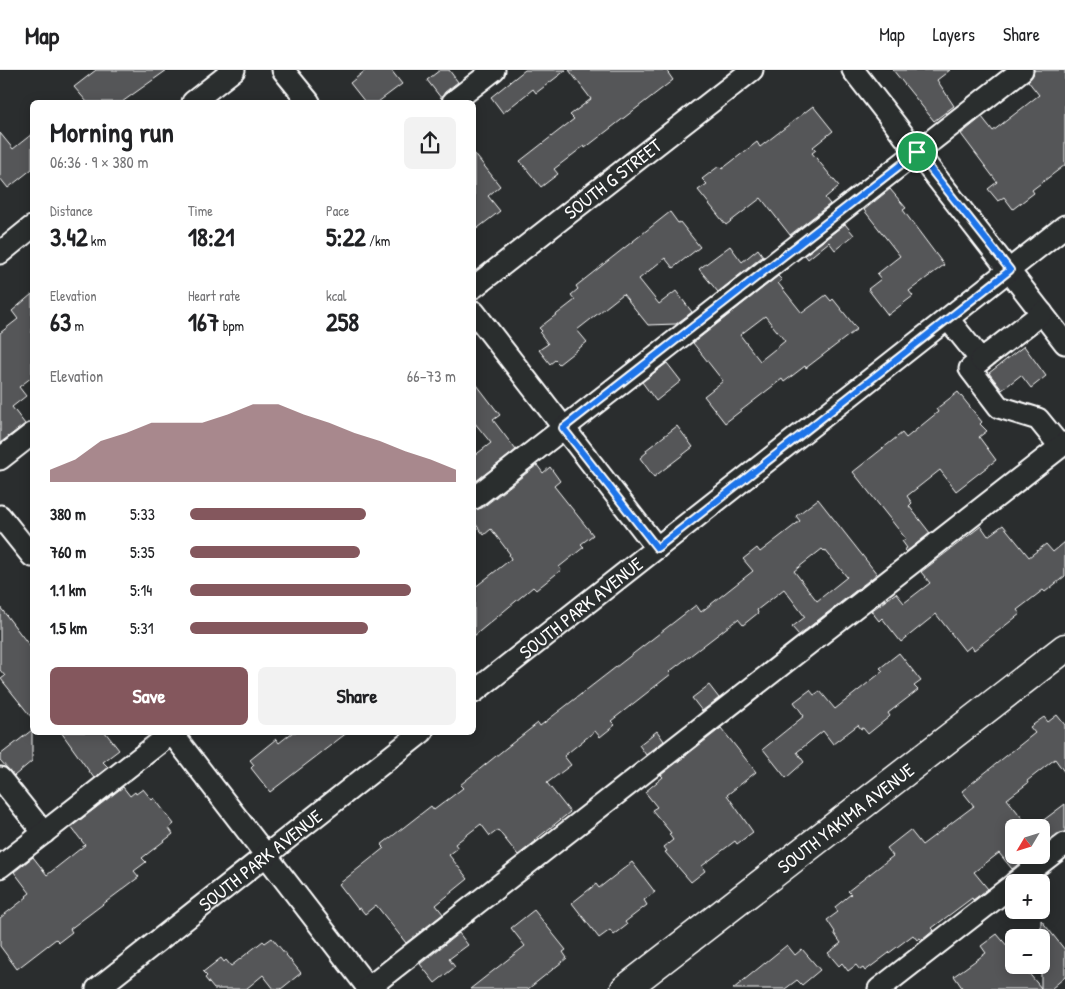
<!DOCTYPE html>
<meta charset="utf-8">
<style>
:root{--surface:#fff;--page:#f2f2f2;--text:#202124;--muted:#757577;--line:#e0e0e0;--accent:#84575d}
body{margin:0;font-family:"Patrick Hand",sans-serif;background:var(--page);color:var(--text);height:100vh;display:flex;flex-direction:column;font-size:19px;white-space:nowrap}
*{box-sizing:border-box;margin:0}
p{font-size:16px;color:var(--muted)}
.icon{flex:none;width:28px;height:28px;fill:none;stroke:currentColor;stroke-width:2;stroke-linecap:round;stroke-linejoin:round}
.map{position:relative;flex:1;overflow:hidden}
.sheet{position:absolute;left:30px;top:30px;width:446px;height:635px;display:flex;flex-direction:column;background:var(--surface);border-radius:8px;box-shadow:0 2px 12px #0003}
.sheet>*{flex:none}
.needle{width:32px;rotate:232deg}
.fabs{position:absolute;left:1005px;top:749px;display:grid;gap:10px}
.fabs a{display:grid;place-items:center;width:45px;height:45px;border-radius:8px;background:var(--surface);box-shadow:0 2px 12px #0003;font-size:25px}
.pin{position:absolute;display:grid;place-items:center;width:42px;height:42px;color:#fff;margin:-21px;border:2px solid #fff;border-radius:50%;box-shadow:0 1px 5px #0007}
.round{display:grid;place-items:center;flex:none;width:52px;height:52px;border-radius:8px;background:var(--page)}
.headline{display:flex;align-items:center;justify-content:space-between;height:85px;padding:0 20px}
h1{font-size:28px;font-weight:700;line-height:38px}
.stats{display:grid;grid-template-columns:repeat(3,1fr);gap:8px;height:85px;padding:5px 20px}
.stats div{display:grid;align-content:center}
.stats b{font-size:25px;font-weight:700}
.stats small{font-size:14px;font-weight:400}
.stats p{font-size:14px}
.chart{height:140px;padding:10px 20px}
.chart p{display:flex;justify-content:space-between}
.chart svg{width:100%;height:90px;margin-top:5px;fill:var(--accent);opacity:.7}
.primary-button{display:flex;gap:10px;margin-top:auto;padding:10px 20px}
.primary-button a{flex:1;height:58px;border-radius:8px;background:var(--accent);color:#fff;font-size:20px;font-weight:700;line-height:58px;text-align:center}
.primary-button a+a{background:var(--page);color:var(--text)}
ul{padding:0 20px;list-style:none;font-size:16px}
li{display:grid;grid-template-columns:80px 60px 1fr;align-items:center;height:38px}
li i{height:12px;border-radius:6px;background:var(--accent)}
header{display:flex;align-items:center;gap:30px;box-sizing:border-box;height:70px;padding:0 25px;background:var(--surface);border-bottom:1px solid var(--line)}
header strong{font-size:24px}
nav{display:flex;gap:28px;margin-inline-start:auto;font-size:18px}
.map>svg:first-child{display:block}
</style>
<header>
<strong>Map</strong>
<nav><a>Map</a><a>Layers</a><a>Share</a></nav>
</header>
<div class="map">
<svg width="1065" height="919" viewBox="0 0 1065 919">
<rect width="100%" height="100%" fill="#2a2d2e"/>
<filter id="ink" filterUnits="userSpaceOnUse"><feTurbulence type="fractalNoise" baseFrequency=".02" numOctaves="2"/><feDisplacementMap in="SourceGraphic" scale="10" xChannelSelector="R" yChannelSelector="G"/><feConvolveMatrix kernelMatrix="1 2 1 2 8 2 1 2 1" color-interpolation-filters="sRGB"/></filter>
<g filter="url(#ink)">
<path fill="#555758" stroke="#fff" fill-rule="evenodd" d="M96,0H167L122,32H87L74,17Z
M366,0H391L402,14L378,32H365L350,13Z
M440,0H449L458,12L445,22L441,28L427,10Z
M525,0H566L536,23L533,19L503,43L491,27Z
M569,0H666L673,10L585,78L584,76L554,99L558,104L541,117L520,91L574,49L570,45L591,29Z
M893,0H950L937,10L954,36L934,51Z
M1034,0H1065V95L1032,120L1034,123L1013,139L1004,127L998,131L988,119L997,112L961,64L982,47L993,61L1039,25L1028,11L1033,5Z
M813,36L833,61L813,77L816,80L812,83L839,116L825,128L830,134L790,165L761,128L726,155L698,120L707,114L702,109L719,96L722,99L757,72L760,77Z
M0,63L13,79L32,64V99L8,118L0,108Z
M474,83L500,116L488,126L500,141L474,161Z
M890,119L906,138L903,140L944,195L909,221L913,226L888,245L868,219L881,209L877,204L900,186L864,140Z
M670,142L678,153L680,152L700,177L673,198L665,188L639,209L659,234L676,221L692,242L676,254L648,255L623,224L577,260L587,272L559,294L555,290L550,294L539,280L548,274L540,263L542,261L539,258L575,230L571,225L578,219L576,216Z
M845,154L854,165L835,180L829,172L808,189L805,185Z
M730,176L742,192L758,179L763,186L718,222L699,199Z
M778,206L782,210L778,213L802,243L826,225L831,231L833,229L857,259L806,298L805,296L784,312L782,309L725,353L704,326L723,311L693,273ZM765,246L785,271L760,291L740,265Z
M32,224V307L19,317L26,326L12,337L25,354L0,373V263L18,249L12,241Z
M1024,276L1046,306L1031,318L1021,305L1002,320L989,303Z
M667,293L681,311L656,331L642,312Z
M474,311L500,345L493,350L516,380L475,412L474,386L491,373L474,352Z
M958,322L982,352L980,354L987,361L979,367L996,390L956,421L940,400L907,426L912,433L909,436L930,463L906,482L904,480L907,478L902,471L906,469L853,402L902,363L906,368L938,342L936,339Z
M677,356L693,377L654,407L640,388L647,382L646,380Z
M537,395L543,403L550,397L560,411L554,416L593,465L581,474L584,477L559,497L561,500L536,520L533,517L474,566V518L511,489L509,485L510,484L491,459L484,465L474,452V440L482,438Z
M818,429L877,504L799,565L792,557L805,547L784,519L757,540L758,543L743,555L738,549L669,602L671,604L611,651L615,655L600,667L595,661L564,686L571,695L547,713L570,742L535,770L536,771L518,785L498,760L490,766L481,754L455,774L458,778L449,785L468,809L436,835L443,844L406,873L376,835L365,844L360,838L358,839L339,814L384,778L381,775L431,736L434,740L463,718L460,715L506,678L538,653L540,656L696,535L701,542L753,501L743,489L757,478L760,482L800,451L796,446ZM822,479L824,481L825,480L847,507L817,531L794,501Z
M1003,455L1029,487L1046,474L1053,482L1065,472V506L1045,522L1043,520L1017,540L1020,544L974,580L971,576L965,581L936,544L901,572L882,548L879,551L871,541L896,523L904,533L930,513L921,502L981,456L988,466Z
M0,537L32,579V648L1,609L5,606L0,600Z
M899,583L921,611L914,616L918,620L888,643L890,646L889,647L868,664L863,658L861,659L858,655L833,674L823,661L797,682L804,692L786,708L763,679L804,646L794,632L810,620L814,625L820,621L835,639L883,601L880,598Z
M709,615L719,628L702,641L692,628Z
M1057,645L1065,655V703L1055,689L1027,711L1028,713L1007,729L1030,758H1014V785H1030L1012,799L999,783L974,802L988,819L973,830L972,828L932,858L934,860L922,870L920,868L917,870L913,865L865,901L863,898L860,900L856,895L848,901L842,893L839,896L828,883L841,873L834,863L835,862L827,850L838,842L835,837L851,824L848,821L893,786L887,778L910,760L922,775L974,736L962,721L1035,663L1030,657L1044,647L1048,652Z
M721,658L756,702L727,725L753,762L737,774L735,771L702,796L705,801L691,812L665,782L667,781L664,777L673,770L669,764L671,763L652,740L657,737L645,722L663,707L661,705Z
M32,660V691L14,706L0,690V685Z
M657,661L664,671L646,685L639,675Z
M61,662H105L119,680L103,692L108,697L94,708Z
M293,662H348L270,722L251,698L254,695L250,690L276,669L279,673Z
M123,717L130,726L135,722L136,724L143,719L152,730L154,728L174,754L169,758L173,764L142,788L146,792L134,801L139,807L70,859L72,862L59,872L56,869L17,899L0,876V848L27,827L26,826L30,823L14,802L33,787L47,805L85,775L71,757Z
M1065,734V762L1057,764L1041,777V758H1033Z
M632,792L655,822L644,830L647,835L625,852L627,855L614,865L610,860L599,868L572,833L596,814L599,818Z
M534,840L566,880L563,882L567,888L528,919H470L525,876L511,858Z
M1041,850L1065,880V907L1051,919H963L954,906L986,883L981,876L997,864L1014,884V895H1022L1041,918Z
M459,863L468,875L449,889L455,897L435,913L420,894Z
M272,868L301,903L281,919H274L263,905L246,919H214L205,908L207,906L203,902L221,888L224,892L226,890L231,896L263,871L265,873Z
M787,875L795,885L802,879L820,900L802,915L797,910L785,919H733Z"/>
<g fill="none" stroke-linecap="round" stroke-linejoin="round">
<defs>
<g id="minor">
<path d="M283,0L309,32"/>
<path d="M853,0L1065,273"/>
<path d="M193,32L234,0"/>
<path d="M453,32L494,0"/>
<path d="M0,183L32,157"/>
<path id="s1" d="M474,217L752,0"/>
<path d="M474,242L657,478"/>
<path d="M948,249L981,290L970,299L999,337L1038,349L1060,376"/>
<path d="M981,290L1042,243"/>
<path d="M0,389L32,364"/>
<path d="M474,428L1022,0"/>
<path d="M0,446L32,486"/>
<path id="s2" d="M474,622L1065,156"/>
<path d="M171,662L369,919"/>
<path d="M0,708L44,763"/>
<path d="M0,797L173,662"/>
<path d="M1016,812L1065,774"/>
<path id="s3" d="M97,919L422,662"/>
<path d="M367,919L1065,373"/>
<path d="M879,919L1014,814"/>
</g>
<g id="major">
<path id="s4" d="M625,919L1065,578"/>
</g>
</defs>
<use href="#minor" stroke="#fff" stroke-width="25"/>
<use href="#major" stroke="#fff" stroke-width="31"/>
<use href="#minor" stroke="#2a2d2e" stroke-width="21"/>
<use href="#major" stroke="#2a2d2e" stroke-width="28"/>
</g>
</g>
<g fill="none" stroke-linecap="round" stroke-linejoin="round" filter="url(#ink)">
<defs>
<path id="route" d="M917,82L1010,200L657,478L563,358Z"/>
</defs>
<use href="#route" stroke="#fff" stroke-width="10"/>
<use href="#route" stroke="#1a73e8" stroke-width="6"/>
</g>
<g text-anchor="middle" stroke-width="4" stroke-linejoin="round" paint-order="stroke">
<g font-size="19" fill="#fff" stroke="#2a2d2e">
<text dy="7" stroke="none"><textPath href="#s1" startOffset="176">SOUTH G STREET</textPath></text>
<text dy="7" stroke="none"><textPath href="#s2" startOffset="136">SOUTH PARK AVENUE</textPath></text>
<text dy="7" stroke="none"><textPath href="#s4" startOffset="279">SOUTH YAKIMA AVENUE</textPath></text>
<text dy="7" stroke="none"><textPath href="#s3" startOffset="208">SOUTH PARK AVENUE</textPath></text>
</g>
</g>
</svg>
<div class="fabs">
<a><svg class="needle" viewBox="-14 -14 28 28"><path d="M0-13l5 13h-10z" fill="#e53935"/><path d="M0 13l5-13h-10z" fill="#757577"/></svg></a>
<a>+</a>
<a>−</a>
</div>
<div class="pin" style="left:917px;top:82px;background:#1e9e55"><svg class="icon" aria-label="arrive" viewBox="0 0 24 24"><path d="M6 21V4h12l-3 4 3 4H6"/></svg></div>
<section class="sheet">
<div class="headline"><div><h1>Morning run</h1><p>06:36 · 9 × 380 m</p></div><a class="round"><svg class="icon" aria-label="share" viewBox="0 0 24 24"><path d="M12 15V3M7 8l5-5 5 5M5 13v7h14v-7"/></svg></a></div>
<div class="stats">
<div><p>Distance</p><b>3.42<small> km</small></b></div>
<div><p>Time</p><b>18:21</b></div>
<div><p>Pace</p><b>5:22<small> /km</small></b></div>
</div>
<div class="stats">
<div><p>Elevation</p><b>63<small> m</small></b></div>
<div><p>Heart rate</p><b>167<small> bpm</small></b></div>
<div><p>kcal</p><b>258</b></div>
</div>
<div class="chart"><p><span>Elevation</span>66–73 m</p>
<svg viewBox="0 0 160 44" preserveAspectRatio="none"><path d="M0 44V38L10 33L20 24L30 20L40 15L50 15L60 15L70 11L80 6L90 6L100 11L110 15L120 20L130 24L140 29L150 33L160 38V44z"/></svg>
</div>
<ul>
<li><b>380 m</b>5:33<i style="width:66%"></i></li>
<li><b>760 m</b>5:35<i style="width:64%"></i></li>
<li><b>1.1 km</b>5:14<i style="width:83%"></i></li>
<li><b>1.5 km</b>5:31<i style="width:67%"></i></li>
</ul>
<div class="primary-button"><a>Save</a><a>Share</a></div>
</section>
</div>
